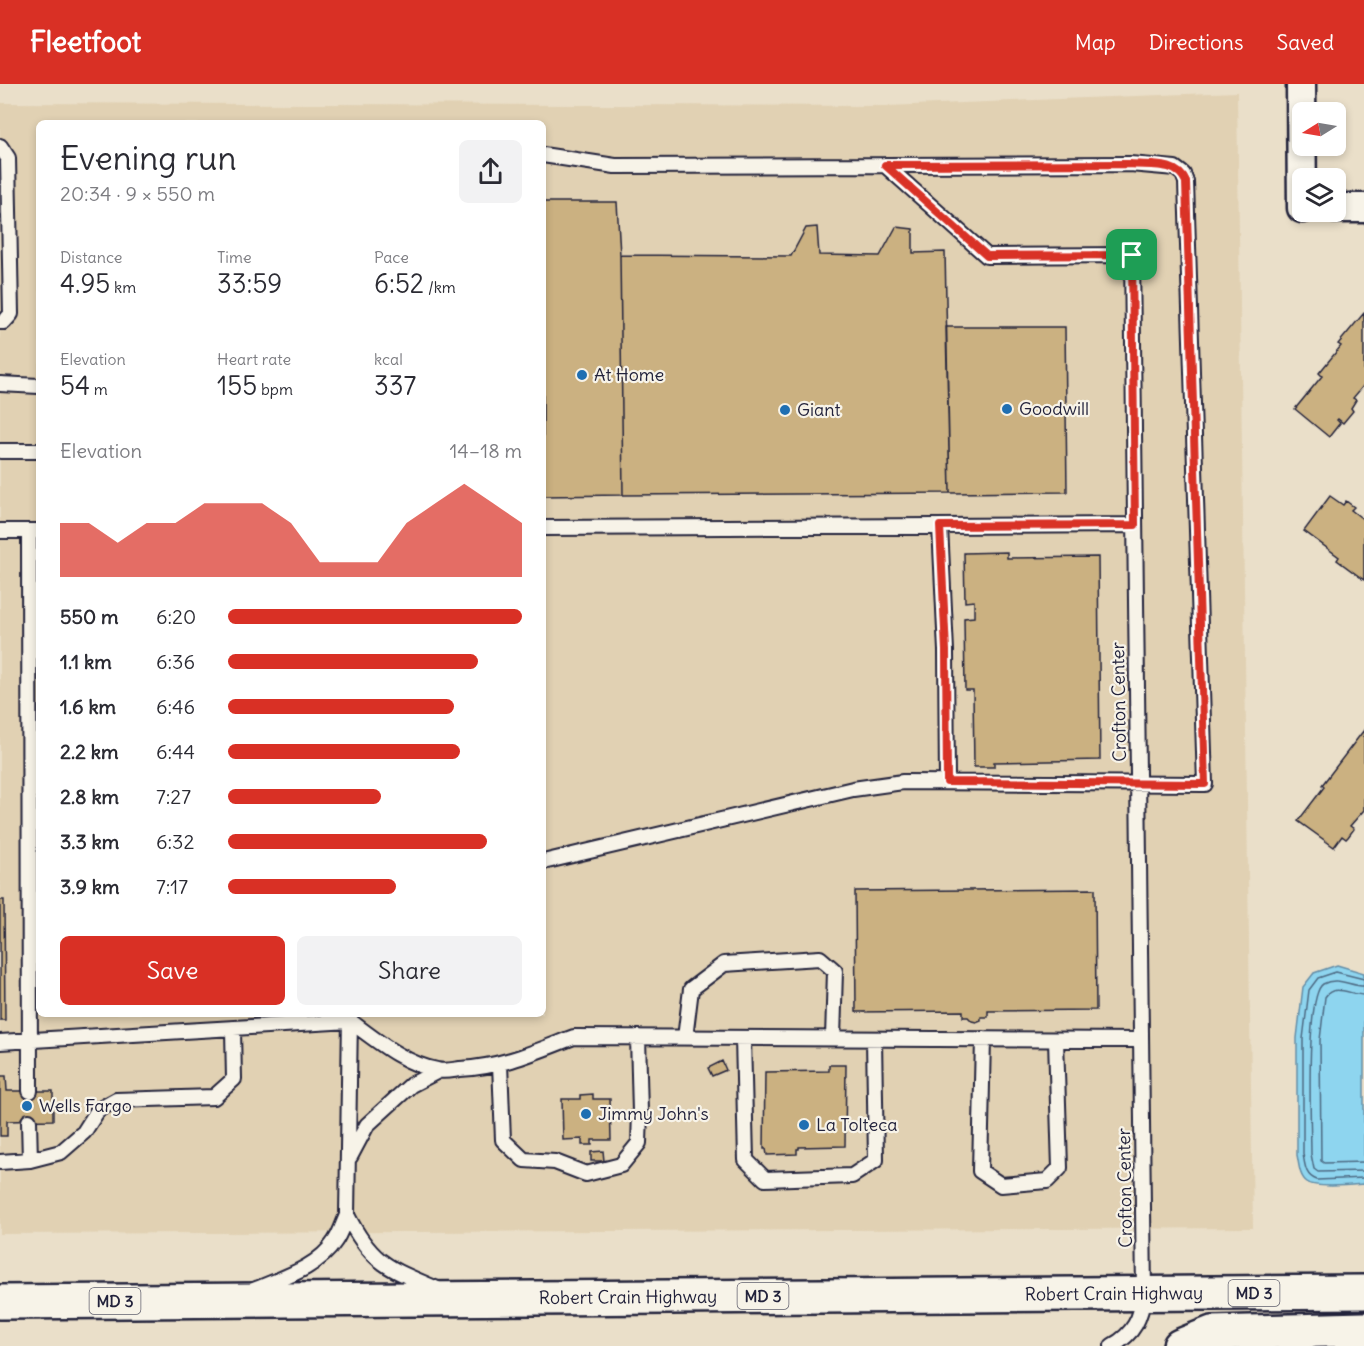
<!DOCTYPE html>
<meta charset="utf-8">
<style>
:root{--surface:#fff;--page:#f2f2f3;--text:#2b2b33;--muted:#7c7c81;--accent:#d93025}
body{margin:0;font-family:Delius,sans-serif;background:var(--page);color:var(--text);height:100vh;display:flex;flex-direction:column;font-size:22px;white-space:nowrap}
*{box-sizing:border-box;margin:0}
p{font-size:20px;color:var(--muted)}
.icon{flex:none;width:33px;height:33px;fill:none;stroke:currentColor;stroke-width:2;stroke-linecap:round;stroke-linejoin:round}
.map{position:relative;flex:1;overflow:hidden}
.side{position:absolute;left:36px;top:36px;width:510px;height:897px;display:flex;flex-direction:column;background:var(--surface);border-radius:9px;box-shadow:0 3px 9px #0003}
.side>*{flex:none}
.needle{width:39px;rotate:259deg}
.buttons{position:absolute;left:1292px;top:18px;display:grid;gap:12px}
.buttons a{display:grid;place-items:center;width:54px;height:54px;border-radius:9px;background:var(--surface);box-shadow:0 3px 9px #0003;font-size:30px}
.pin{position:absolute;display:grid;place-items:center;width:51px;height:51px;color:#fff;margin:-26px;border-radius:12px;box-shadow:0 3px 9px #0006}
.round{display:grid;place-items:center;flex:none;width:63px;height:63px;border-radius:9px;background:var(--page)}
.head{display:flex;align-items:center;justify-content:space-between;height:102px;padding:0 24px}
h1{font-size:33px;font-weight:600;line-height:45px}
.stats{display:grid;grid-template-columns:repeat(3,1fr);gap:9px;height:102px;padding:6px 24px}
.stats div{display:grid;align-content:center}
.stats b{font-size:26px;font-weight:600}
.stats small{font-size:16px;font-weight:400}
.stats p{font-size:16px}
.chart{height:168px;padding:12px 24px}
.chart p{display:flex;justify-content:space-between}
.chart svg{width:100%;height:108px;margin-top:6px;fill:var(--accent);opacity:.7}
.primary-button{display:flex;gap:12px;margin-top:auto;padding:12px 24px}
.primary-button a{flex:1;height:69px;border-radius:9px;background:var(--accent);color:#fff;font-size:24px;font-weight:600;line-height:69px;text-align:center}
.primary-button a+a{background:var(--page);color:var(--text)}
ul{padding:0 24px;list-style:none;font-size:20px}
li{display:grid;grid-template-columns:96px 72px 1fr;align-items:center;height:45px}
li i{height:15px;border-radius:8px;background:var(--accent)}
header{display:flex;align-items:center;gap:36px;box-sizing:border-box;height:84px;padding:0 30px;background:var(--accent);color:#fff}
header strong{font-size:28px}
nav{display:flex;gap:33px;margin-inline-start:auto;font-size:21px}
.map>svg:first-child{display:block}
</style>
<header>
<strong>Fleetfoot</strong>
<nav><a>Map</a><a>Directions</a><a>Saved</a></nav>
</header>
<div class="map">
<svg width="1364" height="1262" viewBox="0 0 1364 1262">
<rect width="100%" height="100%" fill="#eadfc9"/>
<filter id="ink" filterUnits="userSpaceOnUse"><feTurbulence type="fractalNoise" baseFrequency=".0167" numOctaves="2"/><feDisplacementMap in="SourceGraphic" scale="12" xChannelSelector="R" yChannelSelector="G"/><feConvolveMatrix kernelMatrix="1 2 1 2 8 2 1 2 1" color-interpolation-filters="sRGB"/></filter>
<g filter="url(#ink)">
<path fill="#e1d1b3" fill-rule="evenodd" d="M1237,8L1253,1144L0,1150V19L887,22ZM39,39H543V930H39Z"/>
<path fill="#8ed5ef" stroke="#638da7" stroke-width="1.5" d="M1337,881L1364,889V1100C1352,1101 1316,1105 1307,1098C1299,1092 1299,1080 1297,1071V954L1303,903L1314,889Z"/>
<g fill="none" stroke-linecap="round" stroke-linejoin="round">
<path stroke="#4d6a83" stroke-width="1.5" d="M1364,895L1336,888L1318,894L1309,906L1303,955V1070C1305,1081 1305,1092 1317,1096L1364,1094
M1364,902C1350,902 1337,892 1323,900C1305,911 1311,1044 1311,1070L1314,1085L1318,1088L1364,1087
M1364,911C1351,911 1334,899 1325,913L1320,956L1321,1077L1324,1079L1364,1078"/>
</g>
<path fill="#cbb181" stroke="#22223b" stroke-width="1.5" d="M543,118H617L620,171L623,411L543,412Z
M817,143L819,171L880,172L896,143L913,145V169L945,168L950,409L623,411L620,171L791,172L806,144Z
M1364,229V301L1353,314L1356,316L1351,324L1353,327L1343,339L1338,335L1337,336L1340,339L1329,353L1295,325L1322,292L1319,289L1341,262L1338,260Z
M946,243H1065L1067,408L950,409Z
M1330,412L1343,421L1346,417L1354,423L1351,426L1364,436V496L1337,476L1339,473L1304,447Z
M1007,468V474L1098,473L1100,676L994,678V683H974L973,606H965L964,534L974,533V517L965,518L964,469Z
M1364,646V726L1350,742L1354,745L1348,753L1346,755L1342,752L1334,763L1298,737L1324,703L1322,701Z
M1095,805L1096,926L988,927V933H981V936L976,938L972,937L968,933H963V927L856,928L855,807Z
M0,816H4L5,936H0Z
M722,977L726,986L712,992L708,984Z
M829,981H846L845,1062L799,1063V1065H797V1070L767,1071L766,1065H764L765,988L829,987Z
M0,992H6L7,1007H53V1036L7,1037V1052H0Z
M593,1010V1015H610L611,1056H592V1061H582V1055L563,1056L562,1015H580V1011Z
M603,1067L604,1077H591V1068Z"/>
<g fill="none" stroke-linecap="round" stroke-linejoin="round">
<defs>
<path id="service" d="M0,62L8,74L11,230L4,238H0
M543,71L615,82L885,81L987,172L1132,171L1144,1210C1141,1234 1134,1250 1112,1262
M0,300L39,302
M0,367H39
M940,442L946,567L947,698
M543,444L1135,441
M0,447H39
M29,447L30,1007
M543,778L853,705L903,698L1205,700L1186,98L1183,90L1175,84L1130,80L885,81
M685,954L691,905L724,880L820,874L835,887L833,954
M743,954L746,1076L765,1095L852,1092L876,1076L874,955
M983,955L980,1087L1001,1101L1047,1097L1060,1084L1056,956
M0,958L350,937C376,956 404,980 437,986C444,988 453,986 460,985C502,983 535,968 574,953L1141,956
M500,980L503,1056L524,1076L555,1078L586,1090L621,1081L639,1059L640,1028L638,953
M29,1037L30,1076
M350,1073L367,1041L411,1001L438,987
M0,1078L30,1076L61,1068L84,1048L98,1026L116,1016L214,1013L234,995L233,946
M347,1131C372,1181 389,1184 437,1205
M254,1206C282,1194 318,1184 335,1157C340,1150 343,1140 347,1131L350,933"/>
<path id="minor" d="M1301,0L1302,124
M1335,124H1364"/>
<g id="trunk">
<path id="s1" d="M0,1218L1364,1208"/>
<path d="M1180,1262L1212,1249L1364,1245"/>
</g>
</defs>
<use href="#service" stroke="#22223b" stroke-width="18"/>
<use href="#minor" stroke="#22223b" stroke-width="33"/>
<use href="#trunk" stroke="#22223b" stroke-width="38"/>
<use href="#service" stroke="#f7f3e8" stroke-width="14"/>
<use href="#minor" stroke="#f7f3e8" stroke-width="28"/>
<use href="#trunk" stroke="#f7f3e8" stroke-width="33"/>
</g>
</g>
<g fill="none" stroke-linecap="round" stroke-linejoin="round" filter="url(#ink)">
<defs>
<path id="route" d="M1130,80C1151,82 1177,77 1186,98L1205,700L947,698L946,567L940,442L1135,441L1132,171L987,172L885,81Z"/>
</defs>
<use href="#route" stroke="#fff" stroke-width="12"/>
<use href="#route" stroke="#d93025" stroke-width="8"/>
</g>
<g fill="#1f6fb2" stroke="#f7f3e8" stroke-width="2">
<circle cx="582" cy="291" r="6"/>
<circle cx="1007" cy="325" r="6"/>
<circle cx="785" cy="326" r="6"/>
<circle cx="27" cy="1022" r="6"/>
<circle cx="586" cy="1030" r="6"/>
<circle cx="804" cy="1041" r="6"/>
</g>
<g text-anchor="middle" stroke-width="4.5" stroke-linejoin="round" paint-order="stroke">
<g fill="#f7f3e8" stroke="#62616f" stroke-width="1.5">
<rect x="1228.5" y="1196" width="51" height="26" rx="4.5"/>
<rect x="737.5" y="1199" width="51" height="26" rx="4.5"/>
<rect x="89.5" y="1204" width="51" height="26" rx="4.5"/>
</g>
<g font-size="16" font-weight="bold" fill="#22223b">
<text x="1254" y="1215">MD 3</text>
<text x="763" y="1218">MD 3</text>
<text x="115" y="1223">MD 3</text>
</g>
<g font-size="18" fill="#22223b" stroke="#f7f3e8" text-anchor="start">
<text x="594" y="297">At Home</text>
<text x="1019" y="331">Goodwill</text>
<text x="797" y="332">Giant</text>
<text x="39" y="1028">Wells Fargo</text>
<text x="598" y="1036">Jimmy John's</text>
<text x="816" y="1047">La Tolteca</text>
</g>
<g font-size="18" fill="#22223b" stroke="#f7f3e8">
<text transform="translate(1119 618) rotate(-91)" y="6">Crofton Center</text>
<text transform="translate(1125 1104) rotate(-91)" y="6">Crofton Center</text>
<text dy="6" stroke="none"><textPath href="#s1" startOffset="1114">Robert Crain Highway</textPath></text>
<text dy="6" stroke="none"><textPath href="#s1" startOffset="628">Robert Crain Highway</textPath></text>
</g>
</g>
</svg>
<div class="buttons">
<a><svg class="needle" viewBox="-14 -14 28 28"><path d="M0-13l5 13h-10z" fill="#e53935"/><path d="M0 13l5-13h-10z" fill="#7c7c81"/></svg></a>
<a><svg class="icon" aria-label="layers" viewBox="0 0 24 24"><path d="M12 4l9 5-9 5-9-5zM3 14l9 5 9-5"/></svg></a>
</div>
<div class="pin" style="left:1132px;top:171px;background:#1e9e55"><svg class="icon" aria-label="arrive" viewBox="0 0 24 24"><path d="M6 21V4h12l-3 4 3 4H6"/></svg></div>
<section class="side">
<div class="head"><div><h1>Evening run</h1><p>20:34 · 9 × 550 m</p></div><a class="round"><svg class="icon" aria-label="share" viewBox="0 0 24 24"><path d="M12 15V3M7 8l5-5 5 5M5 13v7h14v-7"/></svg></a></div>
<div class="stats">
<div><p>Distance</p><b>4.95<small> km</small></b></div>
<div><p>Time</p><b>33:59</b></div>
<div><p>Pace</p><b>6:52<small> /km</small></b></div>
</div>
<div class="stats">
<div><p>Elevation</p><b>54<small> m</small></b></div>
<div><p>Heart rate</p><b>155<small> bpm</small></b></div>
<div><p>kcal</p><b>337</b></div>
</div>
<div class="chart"><p><span>Elevation</span>14–18 m</p>
<svg viewBox="0 0 160 44" preserveAspectRatio="none"><path d="M0 44V22L10 22L20 30L30 22L40 22L50 14L60 14L70 14L80 22L90 38L100 38L110 38L120 22L130 14L140 6L150 14L160 22V44z"/></svg>
</div>
<ul>
<li><b>550 m</b>6:20<i style="width:100%"></i></li>
<li><b>1.1 km</b>6:36<i style="width:85%"></i></li>
<li><b>1.6 km</b>6:46<i style="width:77%"></i></li>
<li><b>2.2 km</b>6:44<i style="width:79%"></i></li>
<li><b>2.8 km</b>7:27<i style="width:52%"></i></li>
<li><b>3.3 km</b>6:32<i style="width:88%"></i></li>
<li><b>3.9 km</b>7:17<i style="width:57%"></i></li>
</ul>
<div class="primary-button"><a>Save</a><a>Share</a></div>
</section>
</div>
